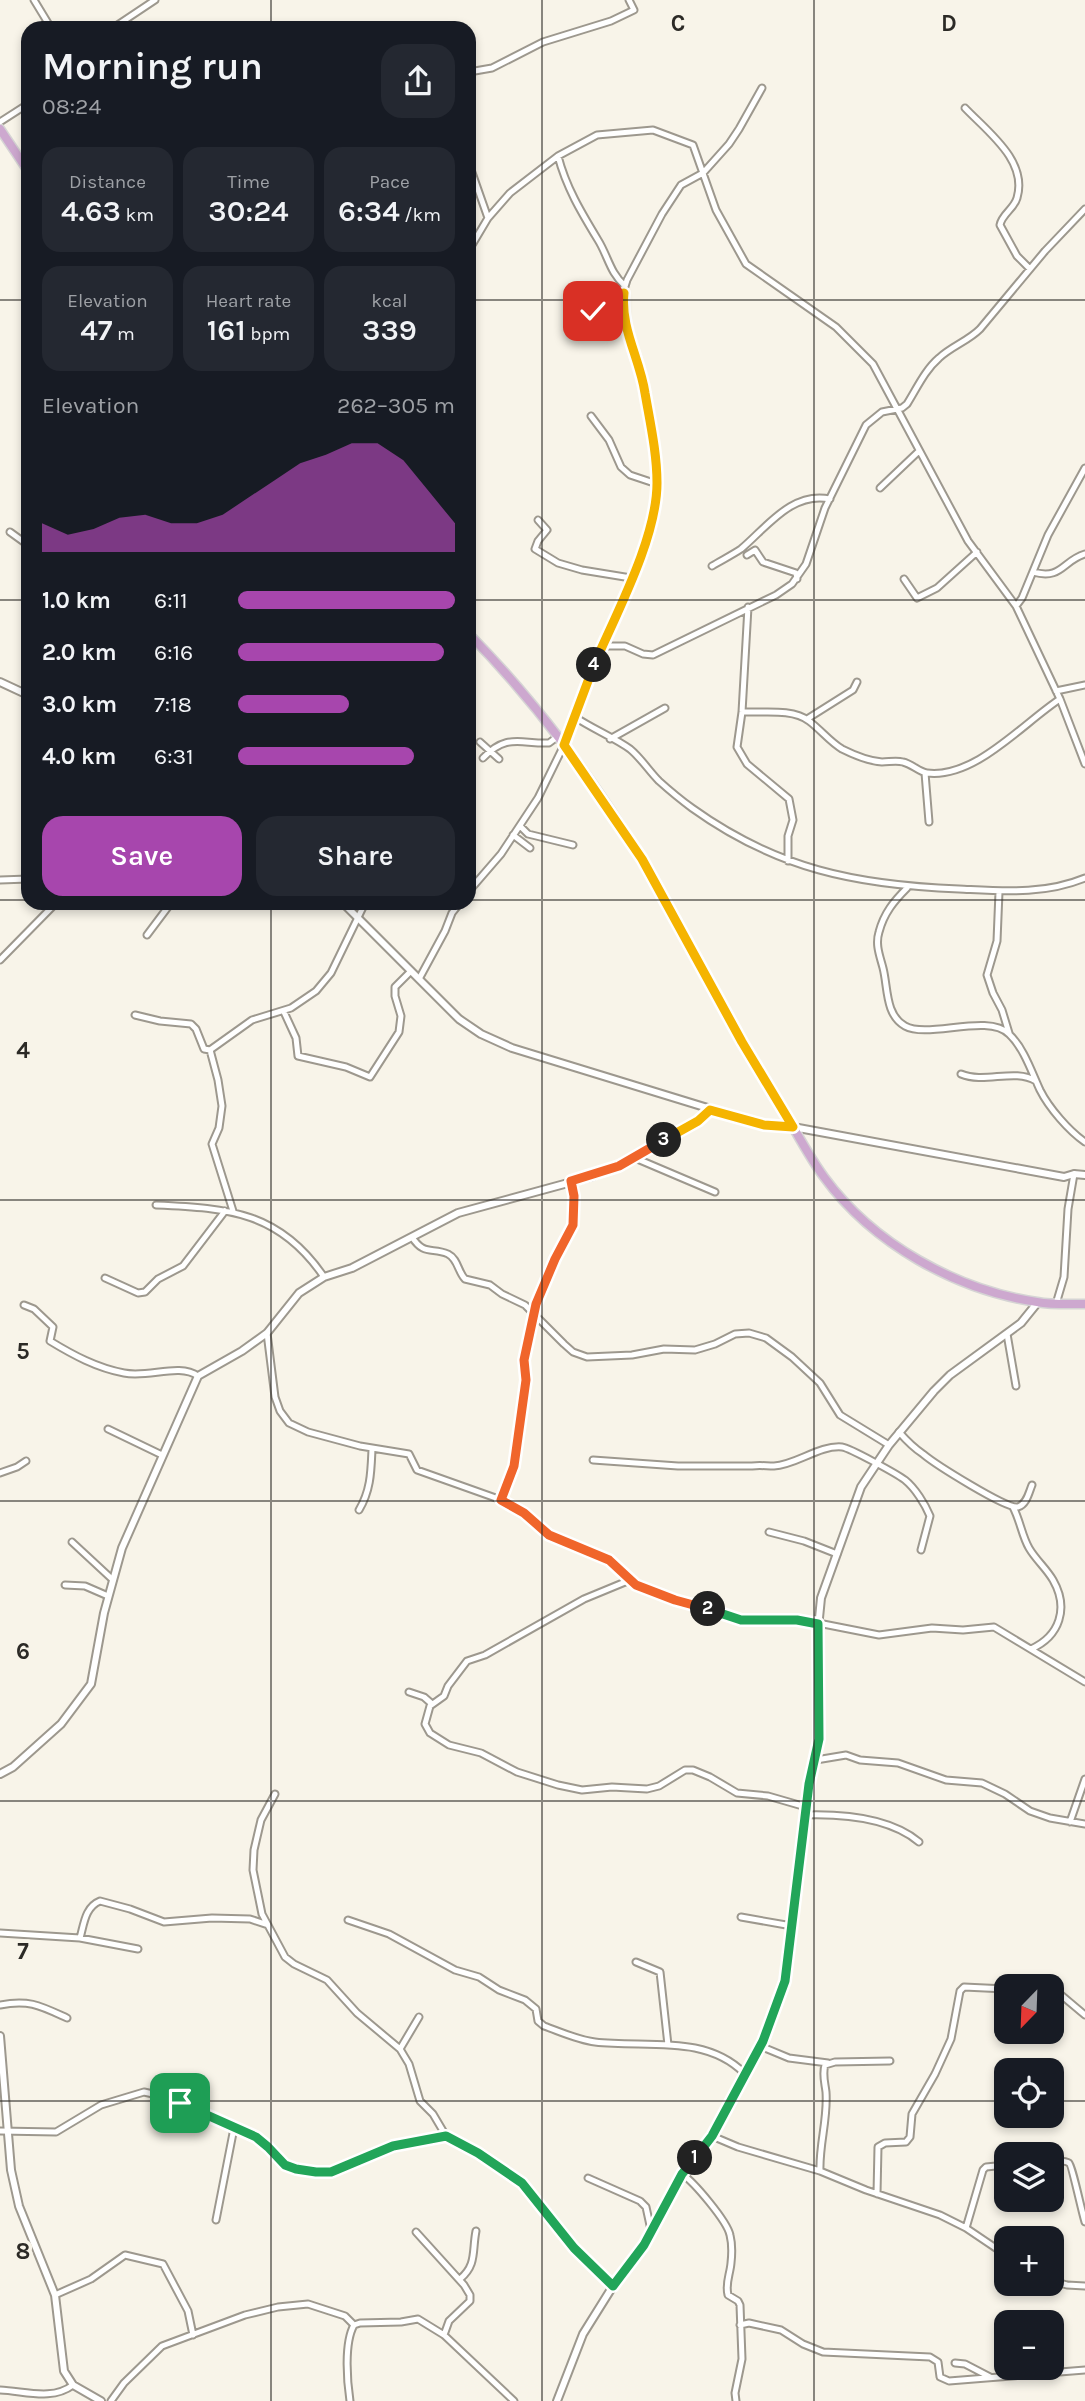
<!DOCTYPE html>
<meta charset="utf-8">
<style>
:root{--surface:#171b24;--page:#242831;--text:#f1f3f6;--muted:#9ea1a6;--accent:#a746ad}
body{margin:0;font-family:Karla,sans-serif;background:var(--page);color:var(--text);height:100vh;display:flex;flex-direction:column;font-size:26px;white-space:nowrap}
*{box-sizing:border-box;margin:0}
p{font-size:23px;color:var(--muted)}
.icon{flex:none;width:38px;height:38px;fill:none;stroke:currentColor;stroke-width:2;stroke-linecap:round;stroke-linejoin:round}
.map{position:relative;flex:1;overflow:hidden}
.drawer{position:absolute;left:21px;top:21px;width:455px;height:889px;display:flex;flex-direction:column;background:var(--surface);border-radius:21px;box-shadow:0 4px 10px #0003}
.drawer>*{flex:none}
.needle{width:46px;rotate:203deg}
.buttons{position:absolute;left:994px;top:1974px;display:grid;gap:14px}
.buttons a{display:grid;place-items:center;width:70px;height:70px;border-radius:14px;background:var(--surface);box-shadow:0 4px 10px #0003;font-size:35px}
.pin{position:absolute;display:grid;place-items:center;width:60px;height:60px;color:#fff;margin:-30px;border-radius:14px;box-shadow:0 4px 10px #0006}
.km{position:absolute;width:35px;height:35px;margin:-18px;border-radius:50%;background:#222;color:#fff;font-size:19px;line-height:35px;text-align:center}
.round{display:grid;place-items:center;flex:none;width:74px;height:74px;border-radius:21px;background:var(--page)}
.head{display:flex;align-items:center;justify-content:space-between;height:119px;padding:0 21px}
h1{font-size:38px;font-weight:600;line-height:52px}
.metrics{display:grid;grid-template-columns:repeat(3,1fr);gap:10px;height:119px;padding:7px 21px}
.metrics div{display:grid;align-content:center;border-radius:18px;background:var(--page);text-align:center}
.metrics b{font-size:30px;font-weight:600}
.metrics small{font-size:19px;font-weight:400}
.metrics p{font-size:19px}
.chart{height:196px;padding:14px 21px}
.chart p{display:flex;justify-content:space-between}
.chart svg{width:100%;height:126px;margin-top:7px;fill:var(--accent);opacity:.7}
.action{display:flex;gap:14px;margin-top:auto;padding:14px 21px}
.action a{flex:1;height:80px;border-radius:21px;background:var(--accent);color:#fff;font-size:28px;font-weight:600;line-height:80px;text-align:center}
.action a+a{background:var(--page);color:var(--text)}
ul{padding:0 21px;list-style:none;font-size:23px}
li{display:grid;grid-template-columns:112px 84px 1fr;align-items:center;height:52px}
li i{height:18px;border-radius:9px;background:var(--accent)}
.map>svg:first-child{display:block}
</style>
<div class="map">
<svg width="1085" height="2401" viewBox="0 0 1085 2401">
<rect width="100%" height="100%" fill="#f8f4e9"/>
<g fill="none" stroke-linecap="round" stroke-linejoin="round">
<defs>
<path id="minor" d="M34,0L51,28
M113,28L155,0
M469,72L492,68L543,42L611,21L634,10L629,0
M965,108C988,132 1028,161 1017,198C1014,209 1002,214 1000,225L1017,256L1030,269
M0,122L28,104
M558,156C566,187 581,212 598,240C608,256 610,273 625,286
M469,164L488,218
M469,250L488,218L510,193L558,156L597,135L653,130L693,145L716,210L746,264L836,327L873,364L968,541L1016,606L1060,699L1085,764
M573,313L593,311L605,300L623,293
M611,331L626,324
M591,416L609,440L621,467L630,475L657,484
M880,488L919,451
M538,520L547,530L538,541L535,549L558,563L582,570L631,578
M10,532L28,545
M747,555L755,550L763,562L796,573L797,579
M712,566C722,560 732,555 741,549C767,527 792,491 830,499
M1033,572C1062,580 1062,561 1085,554
M904,579L917,598L937,588L977,552
M1016,606L1022,598L1048,535L1085,468
M748,607L742,712L737,747L747,764L789,799L793,820L788,836V861
M602,646H625L643,654L653,655L776,595L792,584L806,564L825,508L866,425L882,412L902,408L907,404C917,388 925,370 939,358C952,346 968,341 980,329L1045,251L1085,209
M1056,691L1085,685
M742,712C762,713 793,708 809,721C821,730 830,742 842,749C854,755 868,761 882,762C889,762 896,760 903,762C912,764 919,772 927,773C975,779 1023,723 1060,699
M575,717C591,728 615,738 630,749C641,758 649,771 659,781C669,790 681,800 692,808C777,869 856,885 959,889C1002,891 1044,895 1085,878
M807,719L853,690L857,682
M610,739L665,708
M480,742L499,759
M483,758C507,733 520,744 549,743L557,737
M925,773L929,822
M520,826L528,834L573,845
M513,835L530,848
M0,880L28,879
M907,888C894,901 884,913 879,932C875,945 880,956 883,968C888,987 885,1015 905,1026C928,1039 988,1013 1009,1034C1024,1048 1032,1073 1040,1090C1049,1108 1069,1131 1085,1142
M469,891L501,854L538,798L564,745L590,674L648,539L655,512L657,484L654,449L644,386L624,316L623,293L627,280L662,214L681,185L703,173L729,144L739,129L762,88
M999,892L997,941L987,975L993,993L1002,1010L1009,1033
M147,935L171,903
M0,960L56,903
M419,979L445,931L452,913L460,903
M284,1012L296,1038L298,1056L346,1067L370,1077L399,1032L401,1016L395,996V987L411,971
M135,1015L160,1021L191,1024L196,1029L204,1049L210,1050
M961,1074C985,1084 1014,1068 1036,1081
M635,1158L715,1192
M156,1205C229,1208 280,1212 324,1277
M233,1211L212,1144L219,1128L222,1106L218,1080L210,1050L252,1020L291,1008L316,991L331,973L365,903
M412,1237C424,1256 432,1247 448,1254C458,1259 458,1272 465,1279L490,1285L502,1294L525,1305L564,1344L573,1352L587,1357L632,1355L664,1349L695,1350L715,1344L735,1334L749,1333L766,1338L792,1357L820,1383L840,1415L889,1445
M105,1278L138,1293L145,1292L158,1279L183,1266L225,1211
M1056,1304L1064,1277L1068,1209L1074,1174
M24,1305L34,1309L53,1327L50,1341C73,1355 97,1368 124,1373C149,1378 179,1363 198,1376
M267,1333L275,1397L280,1411L289,1423L308,1432L360,1446L409,1454L417,1470L507,1502L524,1513L549,1535L609,1560L636,1585L675,1600L741,1620L808,1621L879,1635L932,1628L963,1630L994,1627L1085,1682
M1007,1334L1016,1386
M108,1429L162,1455
M899,1432C906,1440 914,1448 923,1454C935,1464 1006,1509 1018,1507C1027,1504 1029,1492 1032,1485
M593,1460L678,1466H752C760,1465 766,1466 774,1466C796,1465 819,1445 842,1447C850,1448 897,1474 905,1480C915,1488 925,1504 930,1516L921,1550
M0,1473L17,1467L26,1461
M501,1500L514,1466L526,1380L524,1360L536,1304L555,1259L573,1225L571,1181
M1013,1507C1020,1520 1022,1536 1029,1548C1036,1560 1046,1568 1053,1580C1069,1608 1060,1636 1031,1649
M359,1510C371,1490 371,1471 372,1449
M769,1532L804,1541L837,1554
M72,1542L113,1580
M630,1580L584,1599L485,1655L467,1661L448,1686L444,1696L430,1706L425,1724L430,1733L449,1745L481,1753L517,1772L558,1785L582,1790L612,1787L647,1789L659,1786L685,1770H693L710,1777L737,1793L768,1796L806,1807
M65,1585L85,1586L108,1596
M409,1692L424,1697L432,1704
M816,1760L846,1755L860,1760L898,1763L946,1780L982,1783L1005,1794L1030,1811L1050,1818L1085,1824
M275,1794L261,1820L254,1850L253,1870L262,1914L285,1957L294,1964L327,1980L357,2013L400,2049L409,2064L420,2101L433,2114L446,2136L479,2153L522,2183L574,2248L613,2286
M806,1815C842,1814 890,1818 919,1842
M1070,1822L1085,1779
M741,1917L792,1926
M348,1920L389,1934L455,1970L479,1977L499,1990L525,2000L536,2009L538,2021L544,2026C561,2032 578,2040 595,2042C646,2048 705,2034 744,2073
M0,1933L80,1938L138,1949
M80,1938C84,1924 85,1907 100,1901L130,1909L164,1922L212,1918L250,1919L268,1925
M636,1962L660,1972L668,2045
M1020,1986L1041,1983L1048,1984L1085,2015
M0,2005C29,1999 41,2006 67,2018
M760,2046L789,2058L828,2063
M400,2049L419,2017
M0,2131L56,2132L101,2105L144,2092L171,2098L245,2132L268,2147L285,2165L296,2169L316,2172H331L393,2146L446,2136
M712,2136L738,2147L820,2171L866,2190L940,2215L966,2228L1006,2255
M1052,2161C1056,2161 1065,2160 1069,2163C1072,2165 1082,2213 1085,2222
M820,2171C819,2144 828,2119 826,2092C825,2083 822,2074 825,2065L835,2062L890,2061
M682,2174C694,2182 727,2221 730,2235C732,2243 732,2254 731,2263C730,2275 725,2283 728,2295L738,2301L740,2305L742,2359L735,2393L736,2401
M588,2178L640,2201L646,2207L651,2230
M877,2194L878,2147L885,2143L906,2142L910,2137L912,2114L935,2074L951,2039L960,1991L964,1987L1006,1989
M216,2220L234,2128
M966,2228L983,2170L986,2167L1006,2165
M416,2232L464,2285L470,2295V2301L449,2321L444,2335
M460,2279C477,2265 472,2251 476,2231
M1052,2281L1067,2285L1085,2286
M55,2295L91,2279L125,2255L163,2264L188,2311L193,2335
M740,2325L749,2323L781,2330L803,2344L823,2352L930,2357L938,2362L940,2377L949,2381L1085,2370
M955,2363L965,2364L990,2377
M0,2390C25,2391 52,2401 73,2385
M111,2401L124,2383L162,2346L245,2315L278,2307L308,2304L345,2316L354,2325
M350,2401C347,2381 344,2343 354,2325L360,2323L401,2322L418,2319L444,2335L514,2401"/>
<path id="tertiary" d="M0,682L28,695
M343,903L459,1019L481,1034L512,1048L763,1125L793,1127L1064,1177L1074,1174L1085,1175
M0,1774L13,1767L61,1724L91,1684L104,1613L122,1548L198,1376L242,1351L267,1333L299,1293L324,1277L352,1268L458,1213L590,1177L619,1166L686,1129L710,1109
M0,2036L11,2170L19,2206L55,2295L64,2371L73,2385L101,2401
M557,2401L583,2334L613,2286L644,2245L682,2174L712,2136L763,2041L781,1995L789,1954L809,1784L819,1739L817,1638L821,1598L861,1487L889,1445L934,1391L950,1375L1021,1323L1038,1302"/>
<path id="primary" d="M0,129L28,171
M469,634C534,700 595,781 642,860C678,919 707,982 741,1041C752,1060 764,1077 775,1095C791,1122 805,1151 824,1177C873,1244 956,1290 1037,1302C1053,1305 1069,1304 1085,1304"/>
</defs>
<use href="#minor" stroke="#9d988e" stroke-width="9"/>
<use href="#tertiary" stroke="#9d988e" stroke-width="10"/>
<use href="#primary" stroke="#d5d4d4" stroke-width="11"/>
<use href="#minor" stroke="#fff" stroke-width="5"/>
<use href="#tertiary" stroke="#fff" stroke-width="6"/>
<use href="#primary" stroke="#cda8cf" stroke-width="8"/>
</g>
<g fill="none" stroke-linecap="round" stroke-linejoin="round">
<defs>
<path id="split-1" d="M180,2103L256,2137L268,2147L285,2165L296,2169L316,2172H331L393,2146L446,2136L478,2153L522,2183L574,2248L613,2286L644,2245L682,2174L695,2158"/>
<path id="split-2" d="M695,2158L712,2136L763,2041L785,1981L809,1784L819,1739L818,1624L797,1620H741L708,1609"/>
<path id="split-3" d="M664,1140L619,1166L571,1181L574,1196L573,1225L555,1259L536,1304L524,1360L526,1380L514,1466L501,1500L524,1513L549,1535L609,1560L636,1585L675,1600L708,1609"/>
<path id="split-4" d="M594,665L564,745L642,859L742,1042L793,1127L764,1125L710,1110L698,1121L664,1140"/>
<path id="split-5" d="M593,311L605,300L624,293C620,328 640,359 645,393C650,422 657,453 657,483C657,538 616,614 594,665"/>
</defs>
<use href="#split-1" stroke="#fff" stroke-width="14"/>
<use href="#split-2" stroke="#fff" stroke-width="14"/>
<use href="#split-3" stroke="#fff" stroke-width="14"/>
<use href="#split-4" stroke="#fff" stroke-width="14"/>
<use href="#split-5" stroke="#fff" stroke-width="14"/>
<use href="#split-1" stroke="#22a559" stroke-width="9"/>
<use href="#split-2" stroke="#22a559" stroke-width="9"/>
<use href="#split-3" stroke="#f0652b" stroke-width="9"/>
<use href="#split-4" stroke="#f5b400" stroke-width="9"/>
<use href="#split-5" stroke="#f5b400" stroke-width="9"/>
</g>
<path fill="none" stroke="#2c2a26" stroke-width="2" stroke-opacity="0.55" d="M271,0V28M542,0V2401M814,0V2401M0,300H28M469,300H1085M0,600H28M469,600H1085M0,900H28M469,900H1085M271,903V2401M0,1200H1085M0,1501H1085M0,1801H1085M0,2101H1006M1052,2101H1085"/>
<g font-size="23" text-anchor="middle" font-weight="bold" fill="#2c2a26" stroke="#f8f4e9" stroke-width="7" stroke-linejoin="round" paint-order="stroke">
<text x="678" y="31">C</text>
<text x="949" y="31">D</text>
<text x="23" y="1058">4</text>
<text x="23" y="1359">5</text>
<text x="23" y="1659">6</text>
<text x="23" y="1959">7</text>
<text x="23" y="2259">8</text>
</g>
</svg>
<div class="buttons">
<a><svg class="needle" viewBox="-14 -14 28 28"><path d="M0-13l5 13h-10z" fill="#e53935"/><path d="M0 13l5-13h-10z" fill="#9ea1a6"/></svg></a>
<a><svg class="icon" aria-label="locate" viewBox="0 0 24 24"><circle cx="12" cy="12" r="6"/><path d="M12 2v4M12 18v4M2 12h4M18 12h4"/></svg></a>
<a><svg class="icon" aria-label="layers" viewBox="0 0 24 24"><path d="M12 4l9 5-9 5-9-5zM3 14l9 5 9-5"/></svg></a>
<a>+</a>
<a>−</a>
</div>
<div class="pin" style="left:180px;top:2103px;background:#1e9e55"><svg class="icon" aria-label="arrive" viewBox="0 0 24 24"><path d="M6 21V4h12l-3 4 3 4H6"/></svg></div>
<div class="pin" style="left:593px;top:311px;background:#d93025"><svg class="icon" aria-label="check" viewBox="0 0 24 24"><path d="M5 12l5 5 9-10"/></svg></div>
<b class="km" style="left:695px;top:2158px">1</b>
<b class="km" style="left:708px;top:1609px">2</b>
<b class="km" style="left:664px;top:1140px">3</b>
<b class="km" style="left:594px;top:665px">4</b>
<section class="drawer">
<div class="head"><div><h1>Morning run</h1><p>08:24</p></div><a class="round"><svg class="icon" aria-label="share" viewBox="0 0 24 24"><path d="M12 15V3M7 8l5-5 5 5M5 13v7h14v-7"/></svg></a></div>
<div class="metrics">
<div><p>Distance</p><b>4.63<small> km</small></b></div>
<div><p>Time</p><b>30:24</b></div>
<div><p>Pace</p><b>6:34<small> /km</small></b></div>
</div>
<div class="metrics">
<div><p>Elevation</p><b>47<small> m</small></b></div>
<div><p>Heart rate</p><b>161<small> bpm</small></b></div>
<div><p>kcal</p><b>339</b></div>
</div>
<div class="chart"><p><span>Elevation</span>262–305 m</p>
<svg viewBox="0 0 160 44" preserveAspectRatio="none"><path d="M0 44V34L10 38L20 36L30 32L40 31L50 34L60 34L70 31L80 25L90 19L100 13L110 10L120 6L130 6L140 12L150 23L160 34V44z"/></svg>
</div>
<ul>
<li><b>1.0 km</b>6:11<i style="width:100%"></i></li>
<li><b>2.0 km</b>6:16<i style="width:95%"></i></li>
<li><b>3.0 km</b>7:18<i style="width:51%"></i></li>
<li><b>4.0 km</b>6:31<i style="width:81%"></i></li>
</ul>
<div class="action"><a>Save</a><a>Share</a></div>
</section>
</div>
